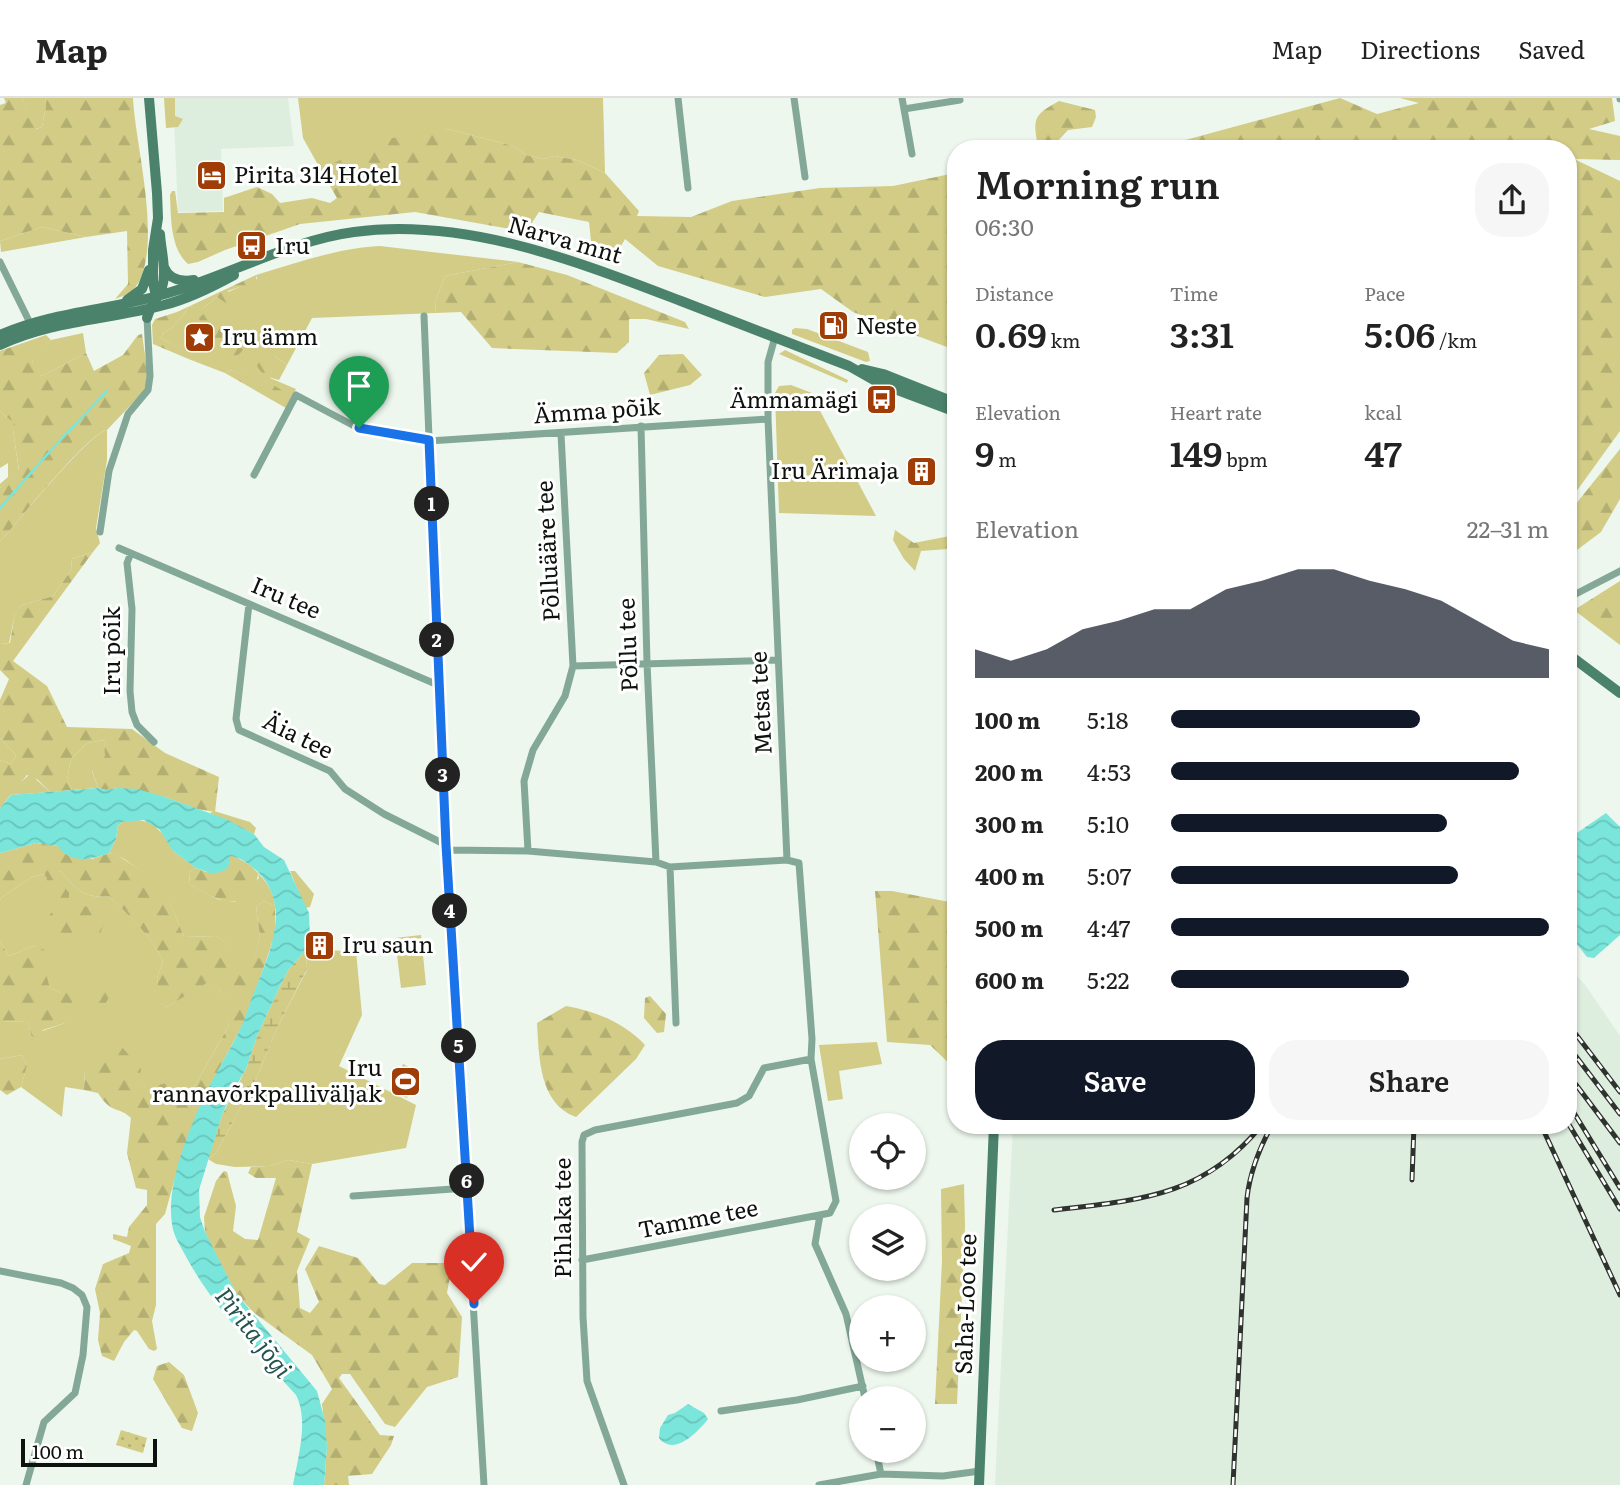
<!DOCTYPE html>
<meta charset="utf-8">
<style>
:root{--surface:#fff;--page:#f6f6f6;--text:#222;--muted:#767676;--line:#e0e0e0;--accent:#111827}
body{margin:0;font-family:Literata,serif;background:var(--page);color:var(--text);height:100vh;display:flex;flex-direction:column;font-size:26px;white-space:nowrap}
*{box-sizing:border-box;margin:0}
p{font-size:23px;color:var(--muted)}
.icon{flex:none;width:38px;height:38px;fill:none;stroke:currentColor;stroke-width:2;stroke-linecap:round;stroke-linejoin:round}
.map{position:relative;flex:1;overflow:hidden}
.side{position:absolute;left:947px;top:42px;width:630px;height:994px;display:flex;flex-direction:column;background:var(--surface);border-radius:28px;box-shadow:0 2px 5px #0004}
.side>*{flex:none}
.controls{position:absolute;left:849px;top:1015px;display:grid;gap:14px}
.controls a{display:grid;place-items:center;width:77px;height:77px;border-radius:50%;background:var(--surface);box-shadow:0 2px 5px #0004;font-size:35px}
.scale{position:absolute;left:21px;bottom:18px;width:136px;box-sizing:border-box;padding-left:7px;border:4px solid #0e120e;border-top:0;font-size:19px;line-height:24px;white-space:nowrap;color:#0e120e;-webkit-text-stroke:5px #fff;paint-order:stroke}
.pin{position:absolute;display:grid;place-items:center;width:60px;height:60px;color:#fff;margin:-72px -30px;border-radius:50% 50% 50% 0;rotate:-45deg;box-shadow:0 0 7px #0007}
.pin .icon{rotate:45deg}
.km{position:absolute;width:35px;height:35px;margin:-18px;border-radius:50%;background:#222;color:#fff;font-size:19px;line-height:35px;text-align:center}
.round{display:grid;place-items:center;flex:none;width:74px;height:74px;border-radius:28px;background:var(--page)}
.summary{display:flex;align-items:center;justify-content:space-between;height:119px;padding:0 28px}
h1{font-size:38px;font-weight:600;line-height:52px}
.metrics{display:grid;grid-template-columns:repeat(3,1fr);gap:10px;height:119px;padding:7px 28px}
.metrics div{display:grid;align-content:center}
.metrics b{font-size:35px;font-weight:600}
.metrics small{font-size:19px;font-weight:400}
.metrics p{font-size:19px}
.chart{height:196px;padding:14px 28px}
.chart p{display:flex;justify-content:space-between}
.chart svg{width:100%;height:126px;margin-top:7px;fill:var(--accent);opacity:.7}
.action{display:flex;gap:14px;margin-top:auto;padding:14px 28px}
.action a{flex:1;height:80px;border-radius:28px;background:var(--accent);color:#fff;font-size:28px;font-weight:600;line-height:80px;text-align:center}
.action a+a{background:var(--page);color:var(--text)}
ul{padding:0 28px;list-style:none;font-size:23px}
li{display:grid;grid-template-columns:112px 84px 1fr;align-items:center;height:52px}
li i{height:18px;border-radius:9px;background:var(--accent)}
header{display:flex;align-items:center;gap:42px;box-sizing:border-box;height:98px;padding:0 35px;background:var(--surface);border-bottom:2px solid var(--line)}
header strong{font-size:33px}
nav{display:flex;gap:38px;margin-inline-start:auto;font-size:24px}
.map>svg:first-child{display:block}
</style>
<header>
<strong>Map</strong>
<nav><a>Map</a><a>Directions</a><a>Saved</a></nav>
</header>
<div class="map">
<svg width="1620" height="1387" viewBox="0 0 1620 1387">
<defs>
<pattern id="forest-firs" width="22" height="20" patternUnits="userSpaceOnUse" patternTransform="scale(1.75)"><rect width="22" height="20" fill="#d2cc86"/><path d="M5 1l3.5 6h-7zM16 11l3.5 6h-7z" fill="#b3ae72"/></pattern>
<pattern id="wetland-marsh" width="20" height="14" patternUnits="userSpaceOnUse" patternTransform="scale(1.75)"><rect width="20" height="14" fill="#d2cc86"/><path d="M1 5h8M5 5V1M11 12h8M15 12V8" fill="none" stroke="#b3ae72"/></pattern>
<pattern id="park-dots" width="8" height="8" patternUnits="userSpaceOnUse" patternTransform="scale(1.75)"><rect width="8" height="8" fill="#d2cc86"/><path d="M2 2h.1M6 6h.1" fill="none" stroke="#b3ae72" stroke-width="1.8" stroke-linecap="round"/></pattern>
<pattern id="water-waves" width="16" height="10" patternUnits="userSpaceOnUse" patternTransform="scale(1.75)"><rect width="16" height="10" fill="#7ae6db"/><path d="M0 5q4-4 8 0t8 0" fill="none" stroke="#68c4bb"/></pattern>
</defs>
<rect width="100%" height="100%" fill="#edf7ed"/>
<path fill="#ddedde" d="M173,0H288L294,48L221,51L223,113L178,114Z
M1568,868L1586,888L1620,938V1387H995L1013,1027H1568Z"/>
<path fill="#d2cc86" d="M22,0H45L46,8L42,29L35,31Z
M164,0H175V18L183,21L178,29L166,30Z
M298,0H603L605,75L577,62L554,58L543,61L526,57L514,48L447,31L328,68L322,74L303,40Z
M42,129L86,139L1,154L0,143Z
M380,148L518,164L445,178L436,202L435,215L312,220L287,267L272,256L270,280L296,291L291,300L268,285L230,272L225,275L191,262L201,263L161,240L163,235L173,229L189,209L193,208L202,211L217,199L257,181L256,177C297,165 337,150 380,148Z
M795,230L807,231L868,254L870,263L866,264L792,236V232Z
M83,235L86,255L42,278L32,266L34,255L51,242Z
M785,252L848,282L847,285L779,256Z
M791,287L817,297L819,303L818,309L876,418L779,415L775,295L779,288Z
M0,312L6,319L15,324L13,332L19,373L0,390V386L8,379V365L0,370Z
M107,332V362L96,430L100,445L93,454L72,461L71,472L53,498L22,507L15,515L9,545L0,546V444C16,426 90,334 107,332Z
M0,640L16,657L11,666L0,662Z
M104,642L106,658L92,673L98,690L72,692L67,682L71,661L87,645Z
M30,676L50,694L11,697L12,692Z
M214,713L250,724L256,730L254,736L210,715Z
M134,721L152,725L168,742L173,753L196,770L189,774L190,787L217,801L235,804L259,780L258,775C267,784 274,795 275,808L264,803L256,809L260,839L254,861L248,864L217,838L184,839C169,802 168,790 134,768C126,762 119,757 109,755L116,741L118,728L122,724Z
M60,773C77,791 83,801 109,798C130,817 150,837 163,863L157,880L160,905L167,909L208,883L219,892L232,908L228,929L184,1007L145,990L139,984L85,972L84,992L65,989L62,1019L21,989L27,968L22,957L0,961V923L28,924L31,937L65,925L61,895L50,890L36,847L9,858L0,844V802L2,799L32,779L44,776L47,779Z
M290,773H295L314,796L310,809L305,810Z
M421,837L426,887L401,890L395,840Z
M306,852L356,853L362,917L339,968L416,1007L406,1050L312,1066L288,1062L269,1068L235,1069L216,1066L208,1061L216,1055L257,979L278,928L307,872Z
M877,944L882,966L839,973L843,1001L828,1003L819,947Z
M403,966L419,974L407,1000L390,993Z"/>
<path fill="url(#forest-firs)" d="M4,0H22L36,31L42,29L46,8L45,0H133C135,47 165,153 134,191C130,197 122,198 115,201L128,186L127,133L86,139L42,129L0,143V7L6,5Z
M1340,0L1377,16L1419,5L1400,0H1612L1615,23L1589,31L1620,38V62L1574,61L1620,83V333L1568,405V51H1075L1167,47Z
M1059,3L1095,12L1096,19L1092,29L1068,32L1056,45L1037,43C1032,18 1038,15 1059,3Z
M447,31L514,48L526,57L543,61L554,58L577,62L605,75L639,113L637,118L691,119L732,103L820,90L893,88L955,75V252L853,214L821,191L765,199L658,168L625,141L617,155L599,154L591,143L589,124L539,114L526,134L415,114L300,126L225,152L198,164L188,166C170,150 171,119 170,97L172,93H175L178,115L224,114V100L257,89L272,96L280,105L312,100L330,105L337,100L322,74L327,68L387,41Z
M518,164L567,177L685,224L689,231L646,221H629V244L617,255L492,250L461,214L435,215L436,202L445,178Z
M256,177V186L248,190L242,188L228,193L229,201L226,205L217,199L202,211L197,212L193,208L189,209L173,229L163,235L161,240L204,264L191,262L153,246L152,227L155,221L177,214Z
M207,213C225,213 240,222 243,242C244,246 245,249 242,253C236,261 225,261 216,262L200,248L203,232L199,220Z
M142,236L148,278L145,292L107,332C89,334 16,426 0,444V390L19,372L13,332L14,324L6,319L0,312V253L46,237L51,242L35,255L32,265L42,278L86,255L94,273L123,257L138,237Z
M272,256L287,267L279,282C266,279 259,275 255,263L261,258Z
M683,256L702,277L690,287L650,297L644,275L659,257Z
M230,272C251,279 276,284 291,300L286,310L225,275Z
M1620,351V401L1601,434L1569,458L1571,412Z
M895,432L914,445L955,437V445L948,451L921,453L915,473L904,461L893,442Z
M93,454L13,563L47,588L67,629L132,631L165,655L219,679L215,714L197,711L165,699L118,690L106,692L98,690L92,672L105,658L104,642L87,645L71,661L67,682L72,692L50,694L38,682L27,677L0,710V662L11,666L16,657L0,640V602L9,581L0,572V546L10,545L15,514L22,507L53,498L71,472L72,461Z
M1620,483V547L1574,512Z
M36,745L58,748L92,761L109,755L117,757L156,782L168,799L184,839L217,838L248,863L254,860L260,839L256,809L264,803L275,808V835L265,866L243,926L202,1003L175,1080L165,1116L156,1126V1207L152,1223L157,1251L154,1253L149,1251L137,1233L134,1232L124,1244L114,1263L102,1258L98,1242L100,1215L95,1191L103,1166L129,1155L131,1148L113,1141V1136L127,1139L129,1129L147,1107V1092L136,1090L127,1055L131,1020C119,1008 112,1017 98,995L84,992L85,972L111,948H121L141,971L139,983L145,990L167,985L184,1007L228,929L231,908L219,892L208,884L167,909L159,905L157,880L163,863C150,837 130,818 109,798C83,801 77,791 60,773L55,776L69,795V800L59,804L53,802L46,791L47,780L44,776L32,779L2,799L0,802V755Z
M232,757L250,767L258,775C258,781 256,784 253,790C239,817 209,797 190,787L189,774L196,770L206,774L229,765V758Z
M875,793H892L955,805V971L930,947L887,944Z
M77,808L100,809L107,816L100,836L90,841L56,849L51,842L46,822L51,815Z
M0,844L9,858L36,847L46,853L50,860L44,868L50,890L61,895H72L77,913L65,925L43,932L36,941L31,937L28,924L0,923Z
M95,889L106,891L110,898L102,911L88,909V894Z
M650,898L666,916L664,934L657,935L644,920L645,900Z
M566,908C595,913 625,925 645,947L636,961L576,1019C539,1006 539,959 537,925Z
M22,957L27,968L21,989L7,997L0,992V961Z
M50,958L62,959V964L56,968L54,982L50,983L46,980V962Z
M288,1062L312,1066L297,1134L310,1141L297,1173L300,1210L310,1215L319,1204L305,1171L319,1148L358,1160L379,1186L385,1187L412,1165H444L451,1172L447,1195L462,1219L458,1279L427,1289L395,1329L385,1326L350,1276H342L339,1280L380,1337L394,1338L391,1347L372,1376L348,1378L349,1387H324L327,1350L322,1306L332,1291L312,1257L253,1214L236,1195L213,1152L205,1134L204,1119L216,1083L224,1073L227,1074L236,1108L233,1133L245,1141L258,1142L276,1080H256L248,1075L251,1069L269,1068Z
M964,1086L965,1128L957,1306H935L942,1163L941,1091Z
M169,1264L184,1277L198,1315L192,1333L182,1330L153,1281L157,1268Z"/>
<path fill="url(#wetland-marsh)" d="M306,852L307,871L278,928L257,979L216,1055L208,1061L222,1017L246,971L257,938L281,886L289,871Z"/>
<path fill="url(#park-dots)" d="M121,1332L147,1340L143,1355L116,1347Z"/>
<path fill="url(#water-waves)" d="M98,690L106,692L118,690L137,691L165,699L226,721L254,736L264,749L284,762L309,815L310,841L306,852L289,871L281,886L257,938L246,971L232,995L222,1017L199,1092L200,1119L205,1134L236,1195L317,1293L325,1323L327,1350L324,1387H293C298,1359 309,1323 296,1297C256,1253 212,1208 184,1155C179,1146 173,1136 172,1126C166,1088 187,1037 202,1003C214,977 230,953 242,927C247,916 250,903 255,892C270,854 292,807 257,773C249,766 240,759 230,758L228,771L213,776L196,770L173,753L159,731L144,722L122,724L118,728L116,741L109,755C92,762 69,766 58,748L36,745L0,755V710L11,697Z
M1606,715L1620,729V837L1594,860L1587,859L1568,835V741Z
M688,1306L704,1315L708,1321C698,1334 674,1359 659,1340L660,1330L668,1317L675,1315Z"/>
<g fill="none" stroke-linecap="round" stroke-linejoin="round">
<path stroke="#7ae6db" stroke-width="2.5" d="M0,410L53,350L107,293"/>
<path stroke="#84a898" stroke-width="7" d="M678,0L688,90
M794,0L805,79
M902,0L912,56
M1620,0V1
M904,11L960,2
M0,164L32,229
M424,218L446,752L484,1387
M641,328L647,565L656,764
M254,377L296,297L358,330L429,343L768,321
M100,434L109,373L128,316L148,292L150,278L147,220
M119,450L438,587
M131,455L127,465L132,511L130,593L132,614L137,627L154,644
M1568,500L1620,473
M249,506L236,621L239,632L330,673L345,691L384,716L446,747
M573,568L778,562
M446,752L528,753L656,764L670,769L787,762
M528,753L524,683L533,652L565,598L573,568L561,336
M670,769L676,925
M353,1098L467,1090
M820,1117L815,1146L846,1216L865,1300
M582,1162L830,1115L836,1103L811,961
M0,1173L61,1185L73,1190L82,1197L87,1209L83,1257L75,1295L44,1324L26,1387
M721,1313L797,1302L863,1288
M876,1353L881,1376
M624,1387L587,1283L583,1219L582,1044L584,1037L595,1032L737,1005L749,998L764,970L811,961L812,941L799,765L787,762L768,321V264L775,239
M819,1387L881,1376L943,1378L980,1373"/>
<path stroke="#4b826c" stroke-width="10" d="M149,0L157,95L158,120L153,152V184L156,199
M164,169C169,182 182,184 194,182
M127,202L142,191L149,172
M147,220C150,208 158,200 162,189C167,174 161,152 160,136
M0,237C54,213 113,212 168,195C229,177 292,142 354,134C466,119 579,164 681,203C737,225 793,246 849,268L879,285L956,314
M0,247C53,222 109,222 164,207C188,201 212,189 234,177
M862,271L883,276L956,305
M1568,556L1620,595
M979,1387L994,1027"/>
<defs>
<path id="rail" d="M1568,926L1620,994
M1568,948L1620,1016
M1568,976L1620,1045
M1568,1005L1620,1090
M1568,1025L1620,1111
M1541,1027L1620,1197
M1412,1082L1414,1027
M1054,1112C1140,1102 1203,1099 1262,1027
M1233,1387L1247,1100C1250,1073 1259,1051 1272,1027"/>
</defs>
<use href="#rail" stroke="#2e332e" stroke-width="5"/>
<use href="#rail" stroke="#fff" stroke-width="2.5" stroke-dasharray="8" stroke-linecap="butt"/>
</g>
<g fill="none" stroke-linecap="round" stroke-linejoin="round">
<defs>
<path id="route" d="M359,330L429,342L446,747L474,1206"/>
</defs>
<use href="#route" stroke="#fff" stroke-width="14"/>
<use href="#route" stroke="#1a73e8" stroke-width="9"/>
</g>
<defs>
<symbol id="hotel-square" viewBox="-11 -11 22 22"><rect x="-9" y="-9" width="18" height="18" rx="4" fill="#a03c06" stroke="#fff"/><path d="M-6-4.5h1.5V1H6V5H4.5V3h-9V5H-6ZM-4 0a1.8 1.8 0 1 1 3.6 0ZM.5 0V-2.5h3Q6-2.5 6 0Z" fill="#fff"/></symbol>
<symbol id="bus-square" viewBox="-11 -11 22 22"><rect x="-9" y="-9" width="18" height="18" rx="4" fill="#a03c06" stroke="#fff"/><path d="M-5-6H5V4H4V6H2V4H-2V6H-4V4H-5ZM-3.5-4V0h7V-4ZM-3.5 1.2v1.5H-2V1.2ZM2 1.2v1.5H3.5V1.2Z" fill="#fff"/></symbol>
<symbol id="fuel-square" viewBox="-11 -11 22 22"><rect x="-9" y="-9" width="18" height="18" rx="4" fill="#a03c06" stroke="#fff"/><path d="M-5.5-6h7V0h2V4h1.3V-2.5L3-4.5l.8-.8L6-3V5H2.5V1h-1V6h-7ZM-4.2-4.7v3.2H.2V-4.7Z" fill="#fff"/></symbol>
<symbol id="sight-square" viewBox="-11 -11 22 22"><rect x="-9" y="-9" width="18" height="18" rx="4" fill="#a03c06" stroke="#fff"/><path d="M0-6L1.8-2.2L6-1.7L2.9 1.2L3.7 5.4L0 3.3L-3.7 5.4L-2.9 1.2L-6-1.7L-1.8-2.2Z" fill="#fff"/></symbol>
<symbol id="building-square" viewBox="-11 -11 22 22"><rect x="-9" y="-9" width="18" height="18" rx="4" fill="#a03c06" stroke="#fff"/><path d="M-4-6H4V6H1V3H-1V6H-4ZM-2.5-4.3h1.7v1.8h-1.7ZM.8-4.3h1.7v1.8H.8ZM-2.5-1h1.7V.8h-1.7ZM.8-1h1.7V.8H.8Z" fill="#fff"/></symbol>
<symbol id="stadium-square" viewBox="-11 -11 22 22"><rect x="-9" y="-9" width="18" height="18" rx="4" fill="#a03c06" stroke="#fff"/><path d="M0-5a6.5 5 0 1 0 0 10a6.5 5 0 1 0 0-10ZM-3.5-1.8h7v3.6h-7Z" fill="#fff"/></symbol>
</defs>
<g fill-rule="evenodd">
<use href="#hotel-square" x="194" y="60" width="35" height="35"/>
<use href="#bus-square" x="234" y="130" width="35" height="35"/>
<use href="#fuel-square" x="816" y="210" width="35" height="35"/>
<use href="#sight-square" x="182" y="222" width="35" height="35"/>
<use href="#bus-square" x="864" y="284" width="35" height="35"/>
<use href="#building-square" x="904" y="356" width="35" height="35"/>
<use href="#building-square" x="302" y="830" width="35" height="35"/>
<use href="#stadium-square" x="388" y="966" width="35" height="35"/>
</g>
<g text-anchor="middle" stroke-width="6" stroke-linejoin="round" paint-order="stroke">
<g font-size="23" fill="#0e120e" stroke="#fff" text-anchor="start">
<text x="234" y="85">Pirita 314 Hotel</text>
<text x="275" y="156">Iru</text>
<text x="856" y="236">Neste</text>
<text x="222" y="247">Iru ämm</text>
<text x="858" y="310" text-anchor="end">Ämmamägi</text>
<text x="899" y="381" text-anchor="end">Iru Ärimaja</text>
<text x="342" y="855">Iru saun</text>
<text x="382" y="978" text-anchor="end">Iru<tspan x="382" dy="26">rannavõrkpalliväljak</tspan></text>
</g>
<g font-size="23" fill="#0e120e" stroke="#fff">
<text transform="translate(565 142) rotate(16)" y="8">Narva mnt</text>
<text transform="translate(597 313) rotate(-4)" y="8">Ämma põik</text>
<text transform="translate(548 453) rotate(-93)" y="8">Põlluääre tee</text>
<text transform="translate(286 500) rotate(23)" y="8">Iru tee</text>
<text transform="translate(628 547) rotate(-92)" y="8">Põllu tee</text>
<text transform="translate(112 553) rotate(-90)" y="8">Iru põik</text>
<text transform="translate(761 605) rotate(-93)" y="8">Metsa tee</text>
<text transform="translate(298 638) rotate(26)" y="8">Äia tee</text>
<text transform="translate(563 1120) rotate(-90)" y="8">Pihlaka tee</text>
<text transform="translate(698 1121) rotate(-11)" y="8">Tamme tee</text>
<text transform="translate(966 1206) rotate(-88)" y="8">Saha-Loo tee</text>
</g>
<g font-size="24" font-style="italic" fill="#23534e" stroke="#fff">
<text transform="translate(253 1235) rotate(52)" y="8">Pirita jõgi</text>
</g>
</g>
</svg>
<div class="controls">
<a><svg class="icon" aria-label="locate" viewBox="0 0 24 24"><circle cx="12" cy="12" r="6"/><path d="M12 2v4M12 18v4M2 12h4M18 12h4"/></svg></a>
<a><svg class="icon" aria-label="layers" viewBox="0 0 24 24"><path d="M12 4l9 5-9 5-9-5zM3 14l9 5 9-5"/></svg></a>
<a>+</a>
<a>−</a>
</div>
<div class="scale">100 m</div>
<div class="pin" style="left:359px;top:330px;background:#1e9e55"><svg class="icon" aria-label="arrive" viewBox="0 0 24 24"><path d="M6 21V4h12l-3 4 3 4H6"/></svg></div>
<div class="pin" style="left:474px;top:1206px;background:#d93025"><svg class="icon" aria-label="check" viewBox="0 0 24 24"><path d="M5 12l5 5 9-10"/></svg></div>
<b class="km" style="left:432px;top:406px">1</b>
<b class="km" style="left:437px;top:542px">2</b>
<b class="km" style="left:443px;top:677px">3</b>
<b class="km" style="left:450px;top:813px">4</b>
<b class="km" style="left:459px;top:948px">5</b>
<b class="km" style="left:467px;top:1083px">6</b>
<section class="side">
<div class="summary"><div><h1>Morning run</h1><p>06:30</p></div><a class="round"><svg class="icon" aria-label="share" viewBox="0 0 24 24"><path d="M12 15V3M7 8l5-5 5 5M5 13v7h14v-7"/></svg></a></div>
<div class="metrics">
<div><p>Distance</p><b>0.69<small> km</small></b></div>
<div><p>Time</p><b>3:31</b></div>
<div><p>Pace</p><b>5:06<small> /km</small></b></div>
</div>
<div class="metrics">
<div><p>Elevation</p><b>9<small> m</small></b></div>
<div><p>Heart rate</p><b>149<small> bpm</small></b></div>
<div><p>kcal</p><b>47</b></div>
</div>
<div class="chart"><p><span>Elevation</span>22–31 m</p>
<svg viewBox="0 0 160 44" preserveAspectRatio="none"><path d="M0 44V34L10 38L20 34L30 27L40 24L50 20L60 20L70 13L80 10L90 6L100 6L110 10L120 13L130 17L140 24L150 31L160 34V44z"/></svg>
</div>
<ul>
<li><b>100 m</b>5:18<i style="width:66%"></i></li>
<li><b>200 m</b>4:53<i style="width:92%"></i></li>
<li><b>300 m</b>5:10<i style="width:73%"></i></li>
<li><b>400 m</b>5:07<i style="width:76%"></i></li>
<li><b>500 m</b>4:47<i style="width:100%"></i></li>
<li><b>600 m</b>5:22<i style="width:63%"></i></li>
</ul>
<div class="action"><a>Save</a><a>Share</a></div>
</section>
</div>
